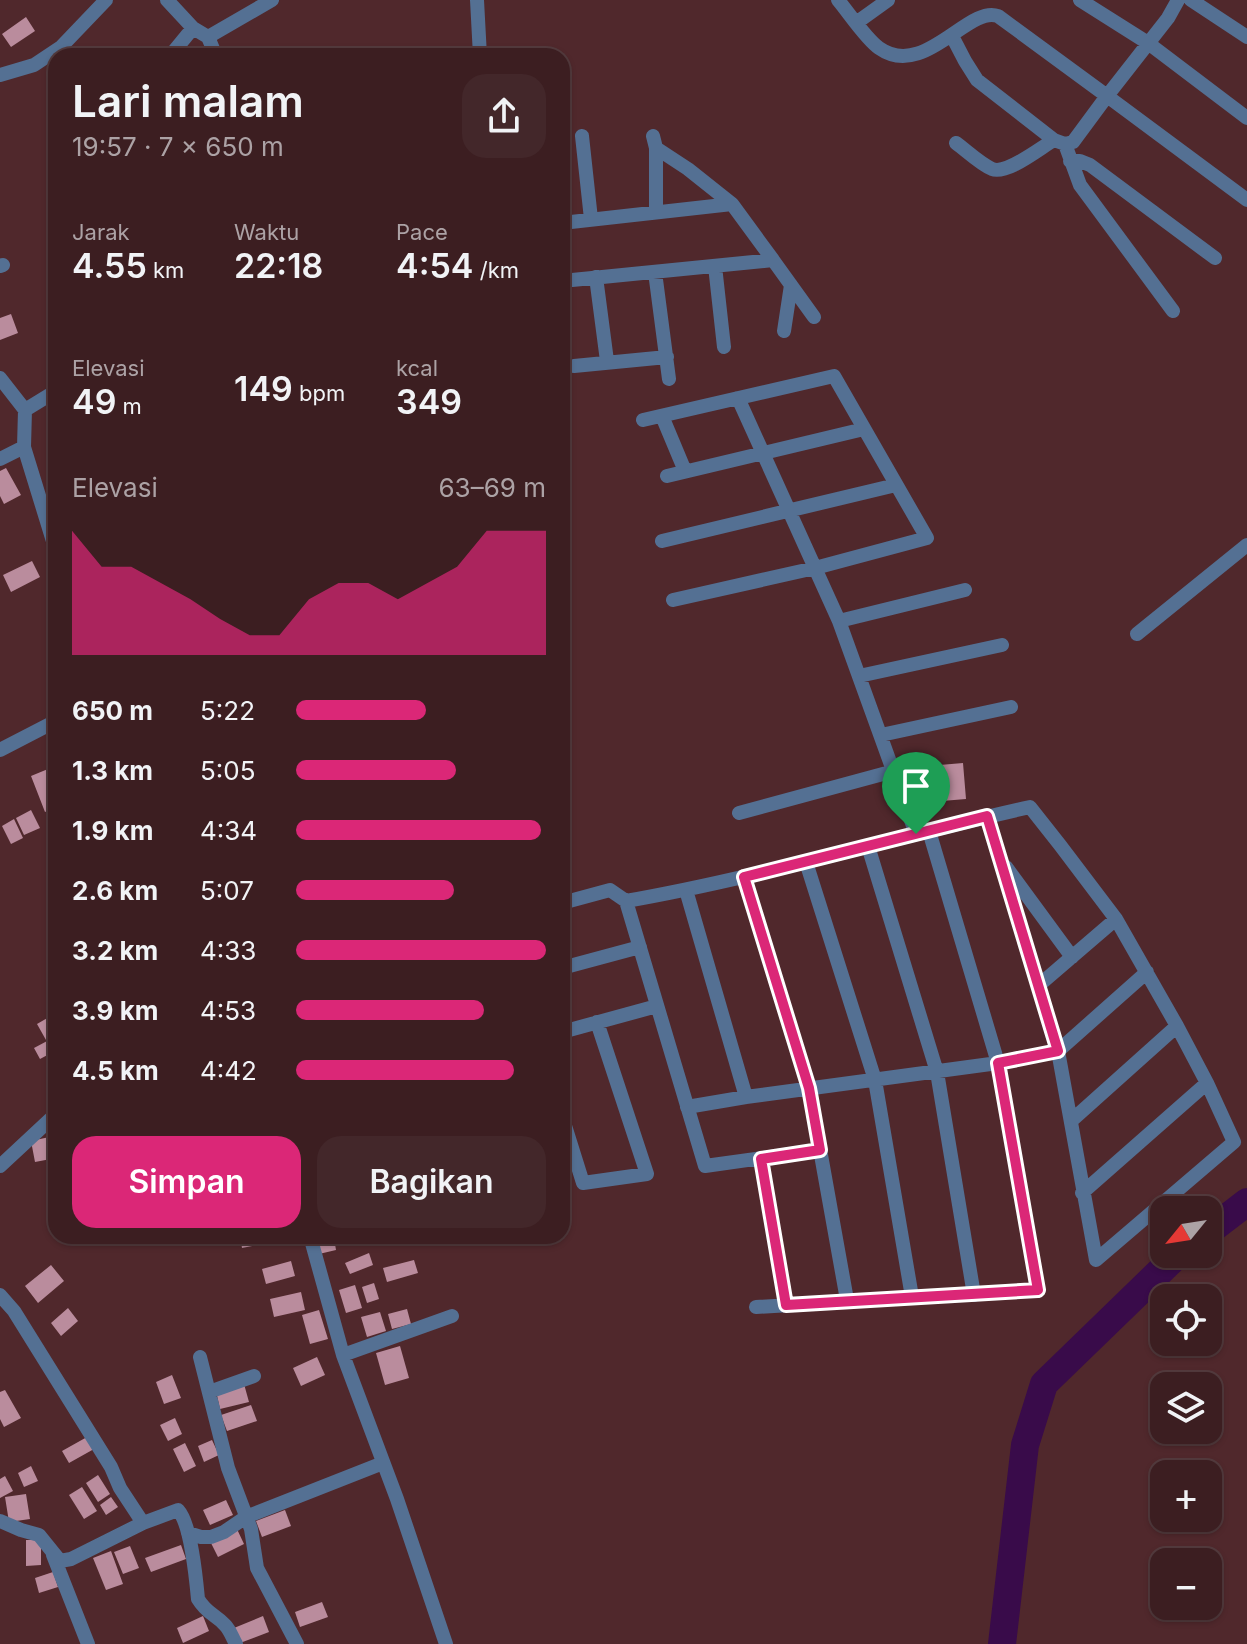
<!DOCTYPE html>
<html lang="id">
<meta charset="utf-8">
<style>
:root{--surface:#3c1e21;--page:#43272a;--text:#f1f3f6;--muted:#aca2a5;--line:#553c3f;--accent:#db2777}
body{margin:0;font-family:Inter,sans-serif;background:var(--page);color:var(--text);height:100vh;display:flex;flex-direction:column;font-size:30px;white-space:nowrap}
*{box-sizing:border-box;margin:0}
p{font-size:26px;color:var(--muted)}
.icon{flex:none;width:44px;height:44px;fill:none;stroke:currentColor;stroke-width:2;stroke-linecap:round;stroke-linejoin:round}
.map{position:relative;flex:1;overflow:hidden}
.side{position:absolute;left:48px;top:48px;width:522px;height:1196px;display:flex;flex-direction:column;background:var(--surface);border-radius:24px;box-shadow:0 2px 6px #0004,0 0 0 2px var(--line)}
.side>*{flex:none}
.needle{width:52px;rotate:240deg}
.tools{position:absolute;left:1150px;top:1196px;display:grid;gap:16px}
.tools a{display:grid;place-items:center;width:72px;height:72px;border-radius:16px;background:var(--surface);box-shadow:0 2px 6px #0004,0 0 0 2px var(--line);font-size:40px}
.pin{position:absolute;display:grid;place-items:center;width:68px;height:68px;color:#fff;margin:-82px -34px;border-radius:50% 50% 50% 0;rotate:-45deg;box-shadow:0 0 8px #0007}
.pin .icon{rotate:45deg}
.round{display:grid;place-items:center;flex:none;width:84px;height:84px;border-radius:24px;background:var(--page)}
.summary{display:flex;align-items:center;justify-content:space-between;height:136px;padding:0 24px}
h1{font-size:44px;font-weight:600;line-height:60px}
.metrics{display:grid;grid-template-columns:repeat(3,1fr);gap:12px;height:136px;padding:8px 24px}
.metrics div{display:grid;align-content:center}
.metrics b{font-size:34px;font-weight:600}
.metrics small{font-size:22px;font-weight:400}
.metrics p{font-size:22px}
.chart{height:224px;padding:16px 24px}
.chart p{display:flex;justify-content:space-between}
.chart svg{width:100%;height:144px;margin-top:8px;fill:var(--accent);opacity:.7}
.cta{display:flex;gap:16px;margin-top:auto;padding:16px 24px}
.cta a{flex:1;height:92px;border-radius:24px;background:var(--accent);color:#fff;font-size:32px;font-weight:600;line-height:92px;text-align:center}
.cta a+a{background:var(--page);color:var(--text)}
ul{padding:0 24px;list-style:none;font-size:26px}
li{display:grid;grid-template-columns:128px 96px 1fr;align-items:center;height:60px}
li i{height:20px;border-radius:10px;background:var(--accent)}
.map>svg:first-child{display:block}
</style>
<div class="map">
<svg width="1247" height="1644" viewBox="0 0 1247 1644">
<rect width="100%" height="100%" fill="#50282c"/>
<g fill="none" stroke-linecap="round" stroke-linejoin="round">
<path stroke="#390b4a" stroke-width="28" d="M1208,1232L1247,1202
M1002,1644L1025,1445L1044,1384L1178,1254"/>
</g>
<path fill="#ba8c9d" d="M26,17L35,31L11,47L2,34Z
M11,314L18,333L0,340V318Z
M6,468L21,495L4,504L0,496V471Z
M32,561L40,577L11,592L3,575Z
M963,763L966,799L930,802L928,766Z
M48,769L56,789V807L45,812L31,776Z
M31,810L40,828L24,835L16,818Z
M14,819L23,838L11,844L2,826Z
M56,1013V1034L46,1040L37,1024Z
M49,1040L55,1051L40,1059L34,1048Z
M54,1136L56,1158L35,1162L31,1141Z
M240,1236H261L262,1244L242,1248Z
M334,1238L336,1250L319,1254L316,1243Z
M369,1253L373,1265L350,1274L345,1263Z
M414,1260L418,1273L387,1282L383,1268Z
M291,1261L295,1276L266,1284L262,1269Z
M51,1265L64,1281L38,1303L25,1286Z
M374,1283L379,1299L367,1303L362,1287Z
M355,1285L362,1308L346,1313L339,1290Z
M301,1292L305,1310L274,1317L270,1299Z
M68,1308L78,1321L61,1336L51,1323Z
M407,1309L411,1324L392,1329L388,1314Z
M319,1310L328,1339L310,1344L302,1315Z
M380,1312L386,1331L367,1337L361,1317Z
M400,1346L409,1378L385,1385L376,1353Z
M317,1357L325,1375L301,1386L293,1368Z
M172,1375L181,1398L164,1404L156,1382Z
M244,1384L249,1402L220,1409L216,1391Z
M5,1390L21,1418L4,1427L0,1419V1392Z
M251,1405L257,1421L227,1431L221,1415Z
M175,1418L182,1434L168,1441L160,1425Z
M87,1437L94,1449L69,1463L62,1451Z
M212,1440L219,1455L204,1462L198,1446Z
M185,1443L196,1466L184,1472L173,1449Z
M31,1466L38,1481L24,1487L18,1473Z
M98,1475L110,1494L98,1502L86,1483Z
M5,1476L13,1491L0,1498V1479Z
M82,1487L97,1511L84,1519L69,1495Z
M26,1494L30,1519L9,1522L5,1497Z
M111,1497L118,1507L106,1515L100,1505Z
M226,1500L233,1515L210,1525L203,1510Z
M285,1510L291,1526L262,1537L256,1521Z
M236,1527L244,1544L218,1557L210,1541Z
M26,1540H41V1565L26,1566Z
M181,1545L186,1559L151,1572L145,1558Z
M130,1546L139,1568L123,1574L114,1552Z
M111,1551L123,1584L106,1590L93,1558Z
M53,1572L58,1587L39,1593L35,1578Z
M322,1602L328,1617L300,1627L295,1612Z
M203,1616L209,1631L183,1643L177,1628Z
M263,1616L269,1632L240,1643L234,1628Z"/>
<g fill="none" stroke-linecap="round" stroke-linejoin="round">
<path stroke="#547093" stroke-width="14" d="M167,0L193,28L208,37L216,56
M477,0L480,56
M838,0C849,13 866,39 879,48C924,80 968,5 998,16L1107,96L1168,18L1178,0
M1080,0L1148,43L1247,118
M1191,0L1247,37
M856,23L888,0
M952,36L965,61L977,80L1054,140L1065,144L1073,142L1107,96L1247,200
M208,37L272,0
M170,56L193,28
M0,75L34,65L61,47L106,0
M582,136L591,219
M653,136L656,148V212
M956,143C967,151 979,163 992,169C1007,175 1040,148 1054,140
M1065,144L1080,185L1173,311
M656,148L688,169L732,204L773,260
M1070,161H1080L1090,165L1215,258
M562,223L732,204
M0,266L3,265
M715,266L724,347
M655,272L669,379
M596,277L607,361
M562,281L773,260L814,317
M784,331L791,285
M574,366L667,357
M0,378L25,410L24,447L56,551
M738,398L839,621L916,834
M25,410L56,391
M662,416L685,471
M643,420L834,376L927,538L815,568L673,600
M0,459L24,447
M667,476L864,429
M662,541L896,485
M839,621L965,590
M1137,634L1247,545
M859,676L1002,645
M881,735L1011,707
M0,750L56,721
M739,813L894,771
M868,846L937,1072L974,1295
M806,862L875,1080L912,1297
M1006,867L1072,957
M744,877L809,1088L847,1300
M686,890L746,1097
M626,901L705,1166L820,1150
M562,903L610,890L626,901C762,877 895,837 1030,807L1060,845L1116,919L1177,1026L1207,1083L1234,1142L1096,1260L1058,1051L987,816
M562,968L640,947
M1038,986L1116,919
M562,1032L657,1006
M687,1107L746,1097L998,1063L1058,1051L1147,972
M562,1116L583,1183L647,1174L597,1022
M1071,1121L1177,1026
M761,1159L786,1305
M0,1166L56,1114
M1082,1193L1207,1083
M310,1236L343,1355L397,1499L446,1644
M0,1295L14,1311L111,1467L120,1488L143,1523
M756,1307L1038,1290L998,1063L929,831
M343,1355L452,1316
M200,1357L228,1468L251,1529L257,1568L297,1644
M209,1392L254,1376
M0,1521L21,1530L39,1535L60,1561L71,1559L143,1523L178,1510C191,1524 196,1578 198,1599C207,1614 215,1614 225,1625C230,1630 232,1637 236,1644
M188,1533L201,1537H211L224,1532L246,1517L383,1463
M53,1555L88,1644"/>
</g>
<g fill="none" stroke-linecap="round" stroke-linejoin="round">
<defs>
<path id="route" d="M987,816L1058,1051L998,1063L1038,1290L786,1305L761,1159L820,1150L809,1088L744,877Z"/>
</defs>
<use href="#route" stroke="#fff" stroke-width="16"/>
<use href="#route" stroke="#db2777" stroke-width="10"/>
</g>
</svg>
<div class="tools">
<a><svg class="needle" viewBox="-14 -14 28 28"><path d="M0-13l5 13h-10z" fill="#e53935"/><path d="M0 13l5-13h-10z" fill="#aca2a5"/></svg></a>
<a><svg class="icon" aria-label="locate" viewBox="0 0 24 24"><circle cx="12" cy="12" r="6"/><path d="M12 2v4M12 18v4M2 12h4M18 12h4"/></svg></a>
<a><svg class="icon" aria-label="layers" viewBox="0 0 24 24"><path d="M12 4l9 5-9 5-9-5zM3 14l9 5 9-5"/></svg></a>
<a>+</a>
<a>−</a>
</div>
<div class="pin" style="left:916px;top:834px;background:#1e9e55"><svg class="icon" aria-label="arrive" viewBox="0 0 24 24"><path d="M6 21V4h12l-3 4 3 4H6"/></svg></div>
<section class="side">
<div class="summary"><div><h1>Lari malam</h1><p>19:57 · 7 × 650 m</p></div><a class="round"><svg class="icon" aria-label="share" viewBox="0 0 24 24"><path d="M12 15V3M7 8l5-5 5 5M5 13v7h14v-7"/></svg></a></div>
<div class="metrics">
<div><p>Jarak</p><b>4.55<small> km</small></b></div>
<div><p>Waktu</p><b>22:18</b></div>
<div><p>Pace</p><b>4:54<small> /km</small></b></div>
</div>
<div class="metrics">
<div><p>Elevasi</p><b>49<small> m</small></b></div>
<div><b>149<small> bpm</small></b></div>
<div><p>kcal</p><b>349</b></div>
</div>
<div class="chart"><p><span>Elevasi</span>63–69 m</p>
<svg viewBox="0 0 160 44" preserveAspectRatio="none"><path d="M0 44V6L10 17L20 17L30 22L40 27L50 33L60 38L70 38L80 27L90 22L100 22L110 27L120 22L130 17L140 6L150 6L160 6V44z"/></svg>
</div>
<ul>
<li><b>650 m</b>5:22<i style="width:52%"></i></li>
<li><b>1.3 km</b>5:05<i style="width:64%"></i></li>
<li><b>1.9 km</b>4:34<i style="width:98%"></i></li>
<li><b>2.6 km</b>5:07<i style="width:63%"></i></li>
<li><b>3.2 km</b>4:33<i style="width:100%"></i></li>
<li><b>3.9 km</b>4:53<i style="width:75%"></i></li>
<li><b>4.5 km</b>4:42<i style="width:87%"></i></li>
</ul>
<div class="cta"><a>Simpan</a><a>Bagikan</a></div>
</section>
</div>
